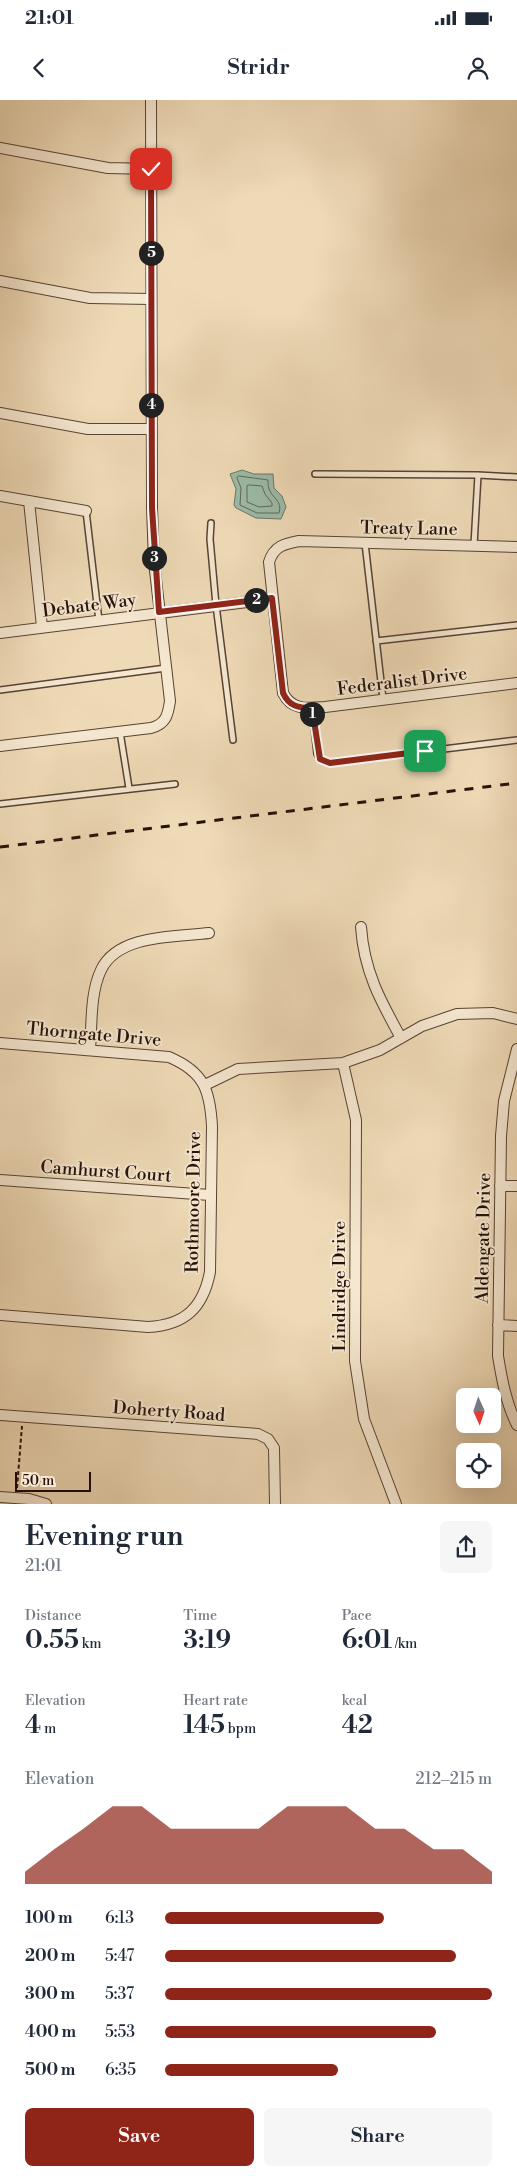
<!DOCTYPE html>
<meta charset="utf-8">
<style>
:root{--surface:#fff;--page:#f6f6f7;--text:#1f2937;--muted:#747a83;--accent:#8f2418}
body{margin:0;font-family:"Libre Bodoni",serif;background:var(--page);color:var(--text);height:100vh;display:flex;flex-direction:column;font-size:19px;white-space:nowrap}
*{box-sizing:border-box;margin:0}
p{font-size:16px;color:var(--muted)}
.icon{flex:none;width:28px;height:28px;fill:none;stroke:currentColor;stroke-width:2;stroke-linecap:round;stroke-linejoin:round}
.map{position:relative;height:1404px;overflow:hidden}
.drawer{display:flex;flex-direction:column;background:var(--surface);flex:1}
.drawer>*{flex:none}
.needle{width:32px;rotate:177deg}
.fabs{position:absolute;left:456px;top:1288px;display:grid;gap:10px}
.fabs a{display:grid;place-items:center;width:45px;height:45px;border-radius:8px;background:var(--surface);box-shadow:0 5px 20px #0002;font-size:25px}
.scale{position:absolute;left:15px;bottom:12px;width:76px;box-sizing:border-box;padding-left:5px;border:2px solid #251109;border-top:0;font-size:14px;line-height:18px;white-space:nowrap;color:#251109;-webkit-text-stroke:4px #f5e7d0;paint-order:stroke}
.pin{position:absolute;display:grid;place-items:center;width:42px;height:42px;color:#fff;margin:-21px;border-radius:10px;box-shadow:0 2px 8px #0006}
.km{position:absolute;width:25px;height:25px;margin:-12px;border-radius:50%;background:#222;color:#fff;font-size:14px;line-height:25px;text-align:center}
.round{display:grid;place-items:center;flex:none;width:52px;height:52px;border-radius:8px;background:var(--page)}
.head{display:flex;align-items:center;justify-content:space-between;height:85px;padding:0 25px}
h1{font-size:28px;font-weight:600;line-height:38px}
.stats{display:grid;grid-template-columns:repeat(3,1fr);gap:8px;height:85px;padding:5px 25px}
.stats div{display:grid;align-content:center}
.stats b{font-size:25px;font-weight:600}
.stats small{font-size:14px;font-weight:400}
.stats p{font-size:14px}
.chart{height:140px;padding:10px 25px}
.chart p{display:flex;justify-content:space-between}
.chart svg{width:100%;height:90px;margin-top:5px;fill:var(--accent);opacity:.7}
.button{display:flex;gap:10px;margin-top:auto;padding:10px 25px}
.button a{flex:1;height:58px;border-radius:8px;background:var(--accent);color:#fff;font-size:20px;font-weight:600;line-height:58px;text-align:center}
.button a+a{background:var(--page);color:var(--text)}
ul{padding:0 25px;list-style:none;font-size:16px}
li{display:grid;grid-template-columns:80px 60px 1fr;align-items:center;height:38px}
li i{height:12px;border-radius:6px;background:var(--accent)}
.status{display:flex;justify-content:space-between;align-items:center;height:35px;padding:0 25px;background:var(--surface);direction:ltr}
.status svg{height:14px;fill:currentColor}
header{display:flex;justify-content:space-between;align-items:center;height:65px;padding:0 25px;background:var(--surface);font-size:22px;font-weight:600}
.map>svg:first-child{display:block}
</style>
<div class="status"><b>21:01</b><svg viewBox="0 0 49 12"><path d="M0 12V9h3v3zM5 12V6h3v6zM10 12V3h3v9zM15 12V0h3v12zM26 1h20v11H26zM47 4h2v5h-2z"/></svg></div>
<header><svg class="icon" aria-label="back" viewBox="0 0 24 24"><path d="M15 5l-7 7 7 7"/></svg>Stridr<svg class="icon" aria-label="person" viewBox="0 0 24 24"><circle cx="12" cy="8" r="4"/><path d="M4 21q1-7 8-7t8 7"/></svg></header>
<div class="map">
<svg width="517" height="1404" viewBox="0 0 517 1404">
<rect width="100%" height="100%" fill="#efdab7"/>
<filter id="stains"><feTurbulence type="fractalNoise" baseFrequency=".004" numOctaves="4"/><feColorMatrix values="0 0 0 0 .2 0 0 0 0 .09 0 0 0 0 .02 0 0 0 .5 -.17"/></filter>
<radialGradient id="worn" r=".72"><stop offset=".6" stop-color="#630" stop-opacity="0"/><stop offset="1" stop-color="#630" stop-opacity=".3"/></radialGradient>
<path fill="#9bbba9" stroke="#6c7769" d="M242,370L254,374H273L274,388L282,396L286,407L281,419L256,418L236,408L234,405L236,389L230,374Z"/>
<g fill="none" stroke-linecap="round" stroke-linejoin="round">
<path stroke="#606659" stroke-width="1" d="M239,376L268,380C268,383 268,386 269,389C272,398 283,401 279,413H257L240,405L241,388L237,378Z
M250,385L262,386L265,394L272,403V406L259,407L247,402V386Z"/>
<defs>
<path id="service" d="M315,374L478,375L474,445
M478,375L517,377
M86,411L99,521
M211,423L210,439L216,505L233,640
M365,443L383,599
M376,541L517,525
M0,590L166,568
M312,608L317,654L320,659L330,663L517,640
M120,632L129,688
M0,704L175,684"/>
<path id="minor" d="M0,48L108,68L151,69
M0,181L90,198L151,199
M0,313L88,329H151
M0,396L86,411
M29,401L42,527
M517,447L299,441C284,444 274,446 269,462L283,593C292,611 308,608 325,607L517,583
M0,533L272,499
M0,646L151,628C166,624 168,615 170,601L154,462L152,408L151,0
M361,827C364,871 380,900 401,938
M0,943L169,957C204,972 210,990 212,1026L210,1172C203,1208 185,1225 148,1227L0,1215
M90,949C92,925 90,893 101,870C118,834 176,837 209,833
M517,949L504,1001L501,1036L498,1256C502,1280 506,1303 517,1325
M343,963L356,1020L355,1261L364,1319L396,1404
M205,985L238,969L343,963L380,950L422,926L457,914L493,913L517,919
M0,1080L210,1095
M500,1086H517
M498,1225L517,1226
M0,1315L258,1334L268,1339L274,1348L275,1404
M0,1397L29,1399L46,1404"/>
</defs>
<use href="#service" stroke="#584334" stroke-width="8"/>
<use href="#minor" stroke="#584334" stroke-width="12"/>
<path stroke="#251109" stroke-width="2" stroke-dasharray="4 2.5" stroke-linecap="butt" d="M17,1388L22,1326"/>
<use href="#service" stroke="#f5e7d0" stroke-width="5"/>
<use href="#minor" stroke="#f5e7d0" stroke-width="10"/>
<path stroke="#251109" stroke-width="3" stroke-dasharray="9 9" stroke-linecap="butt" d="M0,747L517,683"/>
</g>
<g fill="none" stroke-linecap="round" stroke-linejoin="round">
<defs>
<path id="route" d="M151,69L152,408L159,512L272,498L283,593C289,606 298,608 312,608L320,659L330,663L425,651"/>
</defs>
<use href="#route" stroke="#fff" stroke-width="10"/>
<use href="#route" stroke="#8f2418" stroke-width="6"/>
</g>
<g text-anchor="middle" stroke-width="4" stroke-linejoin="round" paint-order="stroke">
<g font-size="18" fill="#251109" stroke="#f5e7d0">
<text transform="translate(409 428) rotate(1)" y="6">Treaty Lane</text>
<text transform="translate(89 505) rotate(-7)" y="6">Debate Way</text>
<text transform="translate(402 581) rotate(-7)" y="6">Federalist Drive</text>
<text transform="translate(94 934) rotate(5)" y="6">Thorngate Drive</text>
<text transform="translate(106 1071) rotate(4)" y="6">Camhurst Court</text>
<text transform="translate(193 1102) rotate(-89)" y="6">Rothmoore Drive</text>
<text transform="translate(483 1138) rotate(-89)" y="6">Aldengate Drive</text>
<text transform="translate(339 1186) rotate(-90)" y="6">Lindridge Drive</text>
<text transform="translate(169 1311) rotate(4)" y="6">Doherty Road</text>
</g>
</g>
<rect width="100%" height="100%" filter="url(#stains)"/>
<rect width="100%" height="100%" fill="url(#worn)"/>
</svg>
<div class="fabs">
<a><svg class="needle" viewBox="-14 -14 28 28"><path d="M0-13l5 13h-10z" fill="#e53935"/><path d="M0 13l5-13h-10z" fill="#747a83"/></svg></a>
<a><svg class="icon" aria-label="locate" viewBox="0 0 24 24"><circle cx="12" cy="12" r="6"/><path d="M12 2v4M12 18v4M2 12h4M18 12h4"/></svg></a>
</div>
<div class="scale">50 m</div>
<div class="pin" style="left:425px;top:651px;background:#1e9e55"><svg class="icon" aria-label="arrive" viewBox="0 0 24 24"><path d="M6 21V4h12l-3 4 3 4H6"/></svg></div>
<div class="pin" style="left:151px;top:69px;background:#d93025"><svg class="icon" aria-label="check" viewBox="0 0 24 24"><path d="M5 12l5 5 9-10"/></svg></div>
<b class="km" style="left:312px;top:614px">1</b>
<b class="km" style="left:256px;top:500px">2</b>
<b class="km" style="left:154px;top:458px">3</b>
<b class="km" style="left:151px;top:305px">4</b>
<b class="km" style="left:151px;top:153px">5</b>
</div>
<section class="drawer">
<div class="head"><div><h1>Evening run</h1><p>21:01</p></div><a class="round"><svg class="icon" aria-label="share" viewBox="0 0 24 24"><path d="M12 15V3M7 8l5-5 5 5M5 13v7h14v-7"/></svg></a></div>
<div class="stats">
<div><p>Distance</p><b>0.55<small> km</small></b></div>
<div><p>Time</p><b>3:19</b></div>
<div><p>Pace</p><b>6:01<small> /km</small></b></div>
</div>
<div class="stats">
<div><p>Elevation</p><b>4<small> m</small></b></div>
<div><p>Heart rate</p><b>145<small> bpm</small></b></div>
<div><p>kcal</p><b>42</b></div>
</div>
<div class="chart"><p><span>Elevation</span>212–215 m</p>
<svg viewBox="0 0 160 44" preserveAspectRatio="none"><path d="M0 44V38L10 27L20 17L30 6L40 6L50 17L60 17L70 17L80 17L90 6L100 6L110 6L120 17L130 17L140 27L150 27L160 38V44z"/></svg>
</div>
<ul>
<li><b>100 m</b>6:13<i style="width:67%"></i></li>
<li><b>200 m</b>5:47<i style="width:89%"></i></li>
<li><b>300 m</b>5:37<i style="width:100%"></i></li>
<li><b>400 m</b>5:53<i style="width:83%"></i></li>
<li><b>500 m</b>6:35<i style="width:53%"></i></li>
</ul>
<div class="button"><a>Save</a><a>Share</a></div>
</section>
